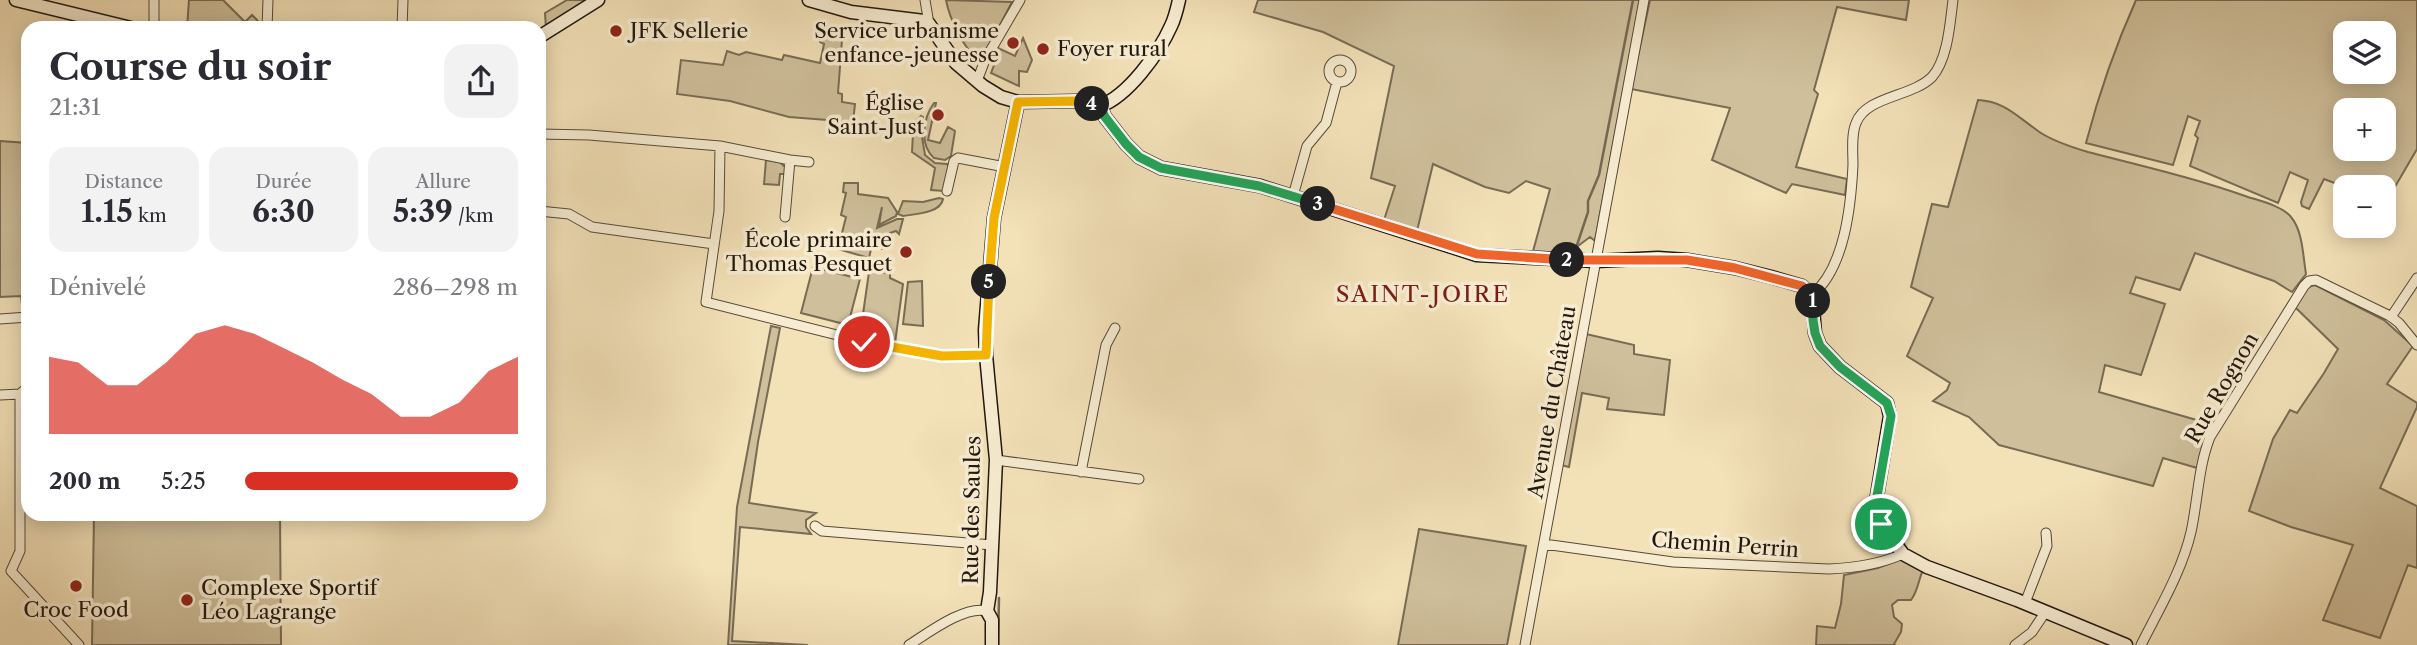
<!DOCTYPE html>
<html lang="fr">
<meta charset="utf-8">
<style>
:root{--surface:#fff;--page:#f2f2f3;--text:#2b2b33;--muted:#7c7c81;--accent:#d93025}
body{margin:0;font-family:"Libre Caslon Text",serif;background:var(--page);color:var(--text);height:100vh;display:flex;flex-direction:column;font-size:26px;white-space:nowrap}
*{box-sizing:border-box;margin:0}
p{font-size:23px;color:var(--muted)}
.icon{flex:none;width:38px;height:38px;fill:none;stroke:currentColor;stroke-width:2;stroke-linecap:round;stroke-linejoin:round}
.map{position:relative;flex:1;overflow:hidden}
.details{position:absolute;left:21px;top:21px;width:525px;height:500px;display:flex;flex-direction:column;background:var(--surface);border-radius:21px;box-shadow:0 4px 18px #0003}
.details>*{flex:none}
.fabs{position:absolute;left:2333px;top:21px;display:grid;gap:14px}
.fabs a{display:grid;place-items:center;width:63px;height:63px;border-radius:14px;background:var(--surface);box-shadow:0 4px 18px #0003;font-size:35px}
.pin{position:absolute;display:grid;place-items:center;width:60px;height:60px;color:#fff;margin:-30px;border:4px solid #fff;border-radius:50%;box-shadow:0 2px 7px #0007}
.km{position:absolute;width:35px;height:35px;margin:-18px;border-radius:50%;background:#222;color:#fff;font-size:19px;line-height:35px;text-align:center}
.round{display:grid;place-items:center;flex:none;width:74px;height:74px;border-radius:21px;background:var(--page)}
.summary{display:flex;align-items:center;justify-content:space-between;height:119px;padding:0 28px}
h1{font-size:38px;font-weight:700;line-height:52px}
.metrics{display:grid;grid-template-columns:repeat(3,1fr);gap:10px;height:119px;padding:7px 28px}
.metrics div{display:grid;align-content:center;border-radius:18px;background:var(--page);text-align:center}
.metrics b{font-size:30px;font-weight:700}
.metrics small{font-size:19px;font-weight:400}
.metrics p{font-size:19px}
.chart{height:196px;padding:14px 28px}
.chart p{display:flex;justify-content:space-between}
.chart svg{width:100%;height:126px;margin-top:7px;fill:var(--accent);opacity:.7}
ul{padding:0 28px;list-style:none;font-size:23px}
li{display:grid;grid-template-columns:112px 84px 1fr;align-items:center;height:52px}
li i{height:18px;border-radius:9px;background:var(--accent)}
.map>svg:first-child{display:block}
</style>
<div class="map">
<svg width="2417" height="645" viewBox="0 0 2417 645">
<rect width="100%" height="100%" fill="#f3e1b8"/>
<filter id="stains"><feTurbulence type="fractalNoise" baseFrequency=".00286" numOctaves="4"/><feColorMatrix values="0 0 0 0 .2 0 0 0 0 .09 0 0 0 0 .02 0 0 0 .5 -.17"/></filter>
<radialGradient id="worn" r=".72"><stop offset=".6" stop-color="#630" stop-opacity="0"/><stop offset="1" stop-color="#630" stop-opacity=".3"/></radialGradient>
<path fill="#cfbf9b" stroke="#786c55" stroke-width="2" fill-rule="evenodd" d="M189,0H223L245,22L252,15L259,22L258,28H187Z
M567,0H589L546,28L545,13Z
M946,0L1012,2L980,63C964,48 950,21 946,0Z
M1258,0H1640L1595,241L1590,237L1566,255H1532L1550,189L1526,181L1509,193L1485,187L1433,164L1417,231L1384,220L1395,186L1371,178L1394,66L1323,32L1254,12Z
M1650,0H1909L1906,20L1837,7L1814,90L1818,94L1796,167L1847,179L1845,195L1792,184L1786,193L1712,160L1730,108L1631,89Z
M2136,0H2417V149L2385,204L2384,187H2345L2324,179L2309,209L2302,206L2301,202L2308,180L2290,172L2278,203L2190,166L2198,138L2195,135L2200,121L2188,116L2173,165L2086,143C2099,93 2115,47 2136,0ZM2345,33H2384V72H2345ZM2345,110H2384V149H2345Z
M821,34L842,40L838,93L842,94V102L855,104L853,122L789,117L730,101L677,94L681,60L723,65L727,51L739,55L746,52L782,60L784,55L820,63L824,44L820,42Z
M1023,38L1032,60L1027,72L1019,71V86L991,73L998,55L993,53L996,47L1015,56Z
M1978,100C2004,101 2018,117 2038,131C2052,141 2071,147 2088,152C2142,166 2195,178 2248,197C2261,201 2282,206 2291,217C2303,231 2303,257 2306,274L2292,292L2274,281L2195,253L2180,290L2136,277L2130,293L2165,304L2141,375L2105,365L2099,392L2214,425L2197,468L2163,458L2153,486L1999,445L1969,417L1933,401L1947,390L1950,383L1907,356L1933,298L1911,287L1932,204L1948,207Z
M934,103H936L928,140L940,143L948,127L955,131L951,156L945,160L934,158C919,145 923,118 934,103Z
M921,116L923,117L922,137L925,155L935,163L947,164L949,167L944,191L931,190L935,168L912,152L913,133L910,132L911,126Z
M0,141L28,143V313L23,314L21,296L0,297Z
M766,160L780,162L785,167L786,174H780L779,185L764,184Z
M844,183H858V194L888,198L897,212L896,216L879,225L882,207L877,228L897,219H903L899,234L896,231L890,233L887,248L881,249L876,244L872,245L869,258L838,249L846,217L841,215L846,193L843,192Z
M939,198L943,199C941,213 915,214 903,216L898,214L903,201L923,202Z
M813,267L860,279L848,325L801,313Z
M869,272L890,273V278L903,284L895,343L860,335Z
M922,281L923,326L903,324L908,282Z
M2315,285L2384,320L2413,346L2387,384L2417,403V407L2380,488L2417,506V568L2408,565L2380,638L2323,620L2353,545L2291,527L2249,511L2273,439L2290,410L2297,413L2324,373L2338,349L2295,307L2308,287Z
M771,326L780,328L758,442L749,503L816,513L806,520V527L811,534L740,527L732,641L808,645H728L737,507Z
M1586,334L1634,345V354L1670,360L1664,415L1607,409L1609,398L1582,393L1569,467L1561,465Z
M94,515H280L281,645H92Z
M1419,529L1526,546L1507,645H1398Z
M1901,559L1923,570C1918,581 1918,591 1911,600H1898L1892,605L1894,617L1902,624L1901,632L1894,644L1895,645H1816L1817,626L1835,628L1841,604L1844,575L1878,568Z"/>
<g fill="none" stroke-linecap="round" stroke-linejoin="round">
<path stroke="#756852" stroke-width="2.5" d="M1574,254L1588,212V201L1599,175L1633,0
M998,645L999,598"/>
<defs>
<path id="street" d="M154,0V28
M925,0L929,24
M267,28L268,0
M402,28L403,0
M1329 71a11 11 0 1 1 22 0a11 11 0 1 1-22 0Z
M977,81L985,60L1020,0
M539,134L589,135L720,146L719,211L706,302L865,342L942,356L986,355
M720,146L790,160L809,162
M947,191L954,161L958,158L1005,167
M1293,196L1307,146L1326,123L1337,82
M539,211L569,214L592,227L714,244
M785,217L790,160
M1812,295C1845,268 1851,205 1853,165C1853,152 1851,135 1856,123C1866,96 1912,97 1932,77C1948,59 1950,23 1953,0
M2391,317L2417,278
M0,319L28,317
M20,394V551L11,571L79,645
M0,395L20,394L28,387
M996,460L1139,479
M1081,472L1106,345L1115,328
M815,526L822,531L992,545
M1544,544L1673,562L1829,569C1854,568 1880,564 1903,554
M2025,603L2047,546L2046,533
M909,645C928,633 965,605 987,611
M1525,645L1644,0
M2015,645L2032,632L2046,611
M2141,645C2159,609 2182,571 2191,532C2198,500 2198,468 2210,437L2304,286L2309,281L2316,280L2390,316L2399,323L2417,345"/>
<path id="secondary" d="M16,0L131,28
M809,0L851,12L924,21L929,24L956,63L983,86L1001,97L1018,102L1077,101L1100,106
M539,37L598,0
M1100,106L1105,117L1126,144L1139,157L1161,168L1260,186L1477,255L1596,261L1658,258L1687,260L1735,268L1771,277L1802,286L1812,295L1815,333L1820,346L1840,367L1887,403L1890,416L1876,502L1881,524L1903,554L1927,567L2017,600L2126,645
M1100,106C1128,96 1159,53 1171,26C1175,18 1177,9 1179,0
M992,645V620L987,611L990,592L996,460L986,355L985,330L994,218L1018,102"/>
</defs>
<use href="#street" stroke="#564a39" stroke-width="11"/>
<use href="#secondary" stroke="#22180f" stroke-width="15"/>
<use href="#street" stroke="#f7ecd1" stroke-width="9"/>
<use href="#secondary" stroke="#f7ecd1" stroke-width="12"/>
</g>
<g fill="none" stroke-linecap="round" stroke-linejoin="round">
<defs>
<path id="split-1" d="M1813,301V320L1815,333L1820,346L1840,367L1887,403L1891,416L1876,502L1881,524"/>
<path id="split-2" d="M1567,260H1687L1735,268L1802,286L1812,295L1813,301"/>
<path id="split-3" d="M1318,204L1477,254L1567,260"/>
<path id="split-4" d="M1092,104L1100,106L1105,117L1126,144L1139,157L1161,168L1259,186L1318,204"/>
<path id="split-5" d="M989,282L994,218L1018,102L1077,101L1092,104"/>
<path id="split-6" d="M864,342L942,356L986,355L989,282"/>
</defs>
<use href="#split-1" stroke="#fff" stroke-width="14"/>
<use href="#split-2" stroke="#fff" stroke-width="14"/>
<use href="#split-3" stroke="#fff" stroke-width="14"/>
<use href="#split-4" stroke="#fff" stroke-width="14"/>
<use href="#split-5" stroke="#fff" stroke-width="14"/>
<use href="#split-6" stroke="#fff" stroke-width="14"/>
<use href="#split-1" stroke="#22a559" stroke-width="9"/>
<use href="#split-2" stroke="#f0652b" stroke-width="9"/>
<use href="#split-3" stroke="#f0652b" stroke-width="9"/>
<use href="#split-4" stroke="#22a559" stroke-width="9"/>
<use href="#split-5" stroke="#f5b400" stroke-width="9"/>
<use href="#split-6" stroke="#f5b400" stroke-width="9"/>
</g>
<g fill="#8f2418" stroke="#f7ecd1" stroke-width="2.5">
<circle cx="616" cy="31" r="7"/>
<circle cx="1013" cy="43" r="7"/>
<circle cx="1043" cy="49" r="7"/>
<circle cx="938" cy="115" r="7"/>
<circle cx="906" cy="252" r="7"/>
<circle cx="76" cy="586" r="7"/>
<circle cx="187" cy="600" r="7"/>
</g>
<g text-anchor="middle" stroke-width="7" stroke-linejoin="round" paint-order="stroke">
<g font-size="21" fill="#22180f" stroke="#f7ecd1" text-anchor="start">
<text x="630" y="38">JFK Sellerie</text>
<text x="999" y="38" text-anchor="end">Service urbanisme<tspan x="999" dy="24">enfance-jeunesse</tspan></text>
<text x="1057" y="56">Foyer rural</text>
<text x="924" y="110" text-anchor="end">Église<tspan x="924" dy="24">Saint-Just</tspan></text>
<text x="892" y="247" text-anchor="end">École primaire<tspan x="892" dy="24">Thomas Pesquet</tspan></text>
<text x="201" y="595">Complexe Sportif<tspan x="201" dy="24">Léo Lagrange</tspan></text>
<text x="76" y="617" text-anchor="middle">Croc Food</text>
</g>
<g font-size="21" fill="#22180f" stroke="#f7ecd1">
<text transform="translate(2222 388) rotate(-60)" y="7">Rue Rognon</text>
<text transform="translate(1552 402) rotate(-80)" y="7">Avenue du Château</text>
<text transform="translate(972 510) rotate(-89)" y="7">Rue des Saules</text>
<text transform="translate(1725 545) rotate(4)" y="7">Chemin Perrin</text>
</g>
<g font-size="23" letter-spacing="2" fill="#7a1f14" stroke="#f7ecd1">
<text x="1423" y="302">SAINT-JOIRE</text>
</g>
</g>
<rect width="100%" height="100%" filter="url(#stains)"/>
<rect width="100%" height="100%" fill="url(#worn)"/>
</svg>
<div class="fabs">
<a><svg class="icon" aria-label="layers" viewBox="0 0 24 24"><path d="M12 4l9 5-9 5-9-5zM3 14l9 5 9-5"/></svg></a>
<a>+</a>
<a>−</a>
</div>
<div class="pin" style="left:1881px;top:524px;background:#1e9e55"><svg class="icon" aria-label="arrive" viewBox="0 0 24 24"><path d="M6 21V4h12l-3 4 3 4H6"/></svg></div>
<div class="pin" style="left:864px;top:342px;background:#d93025"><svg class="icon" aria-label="check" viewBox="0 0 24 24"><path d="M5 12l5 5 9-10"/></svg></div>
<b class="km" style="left:1813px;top:301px">1</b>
<b class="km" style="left:1567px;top:260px">2</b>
<b class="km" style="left:1318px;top:204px">3</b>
<b class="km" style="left:1092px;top:104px">4</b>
<b class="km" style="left:989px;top:282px">5</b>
<section class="details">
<div class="summary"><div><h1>Course du soir</h1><p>21:31</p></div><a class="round"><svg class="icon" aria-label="share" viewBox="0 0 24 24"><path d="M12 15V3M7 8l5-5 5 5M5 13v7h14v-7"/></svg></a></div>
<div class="metrics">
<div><p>Distance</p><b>1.15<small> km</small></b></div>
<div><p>Durée</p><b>6:30</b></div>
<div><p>Allure</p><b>5:39<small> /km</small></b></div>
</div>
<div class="chart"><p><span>Dénivelé</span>286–298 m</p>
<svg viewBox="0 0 160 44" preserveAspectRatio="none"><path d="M0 44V17L10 19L20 27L30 27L40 19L50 9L60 6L70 9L80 14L90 19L100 25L110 30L120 38L130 38L140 33L150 22L160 17V44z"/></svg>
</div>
<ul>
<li><b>200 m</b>5:25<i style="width:100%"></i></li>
</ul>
</section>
</div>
